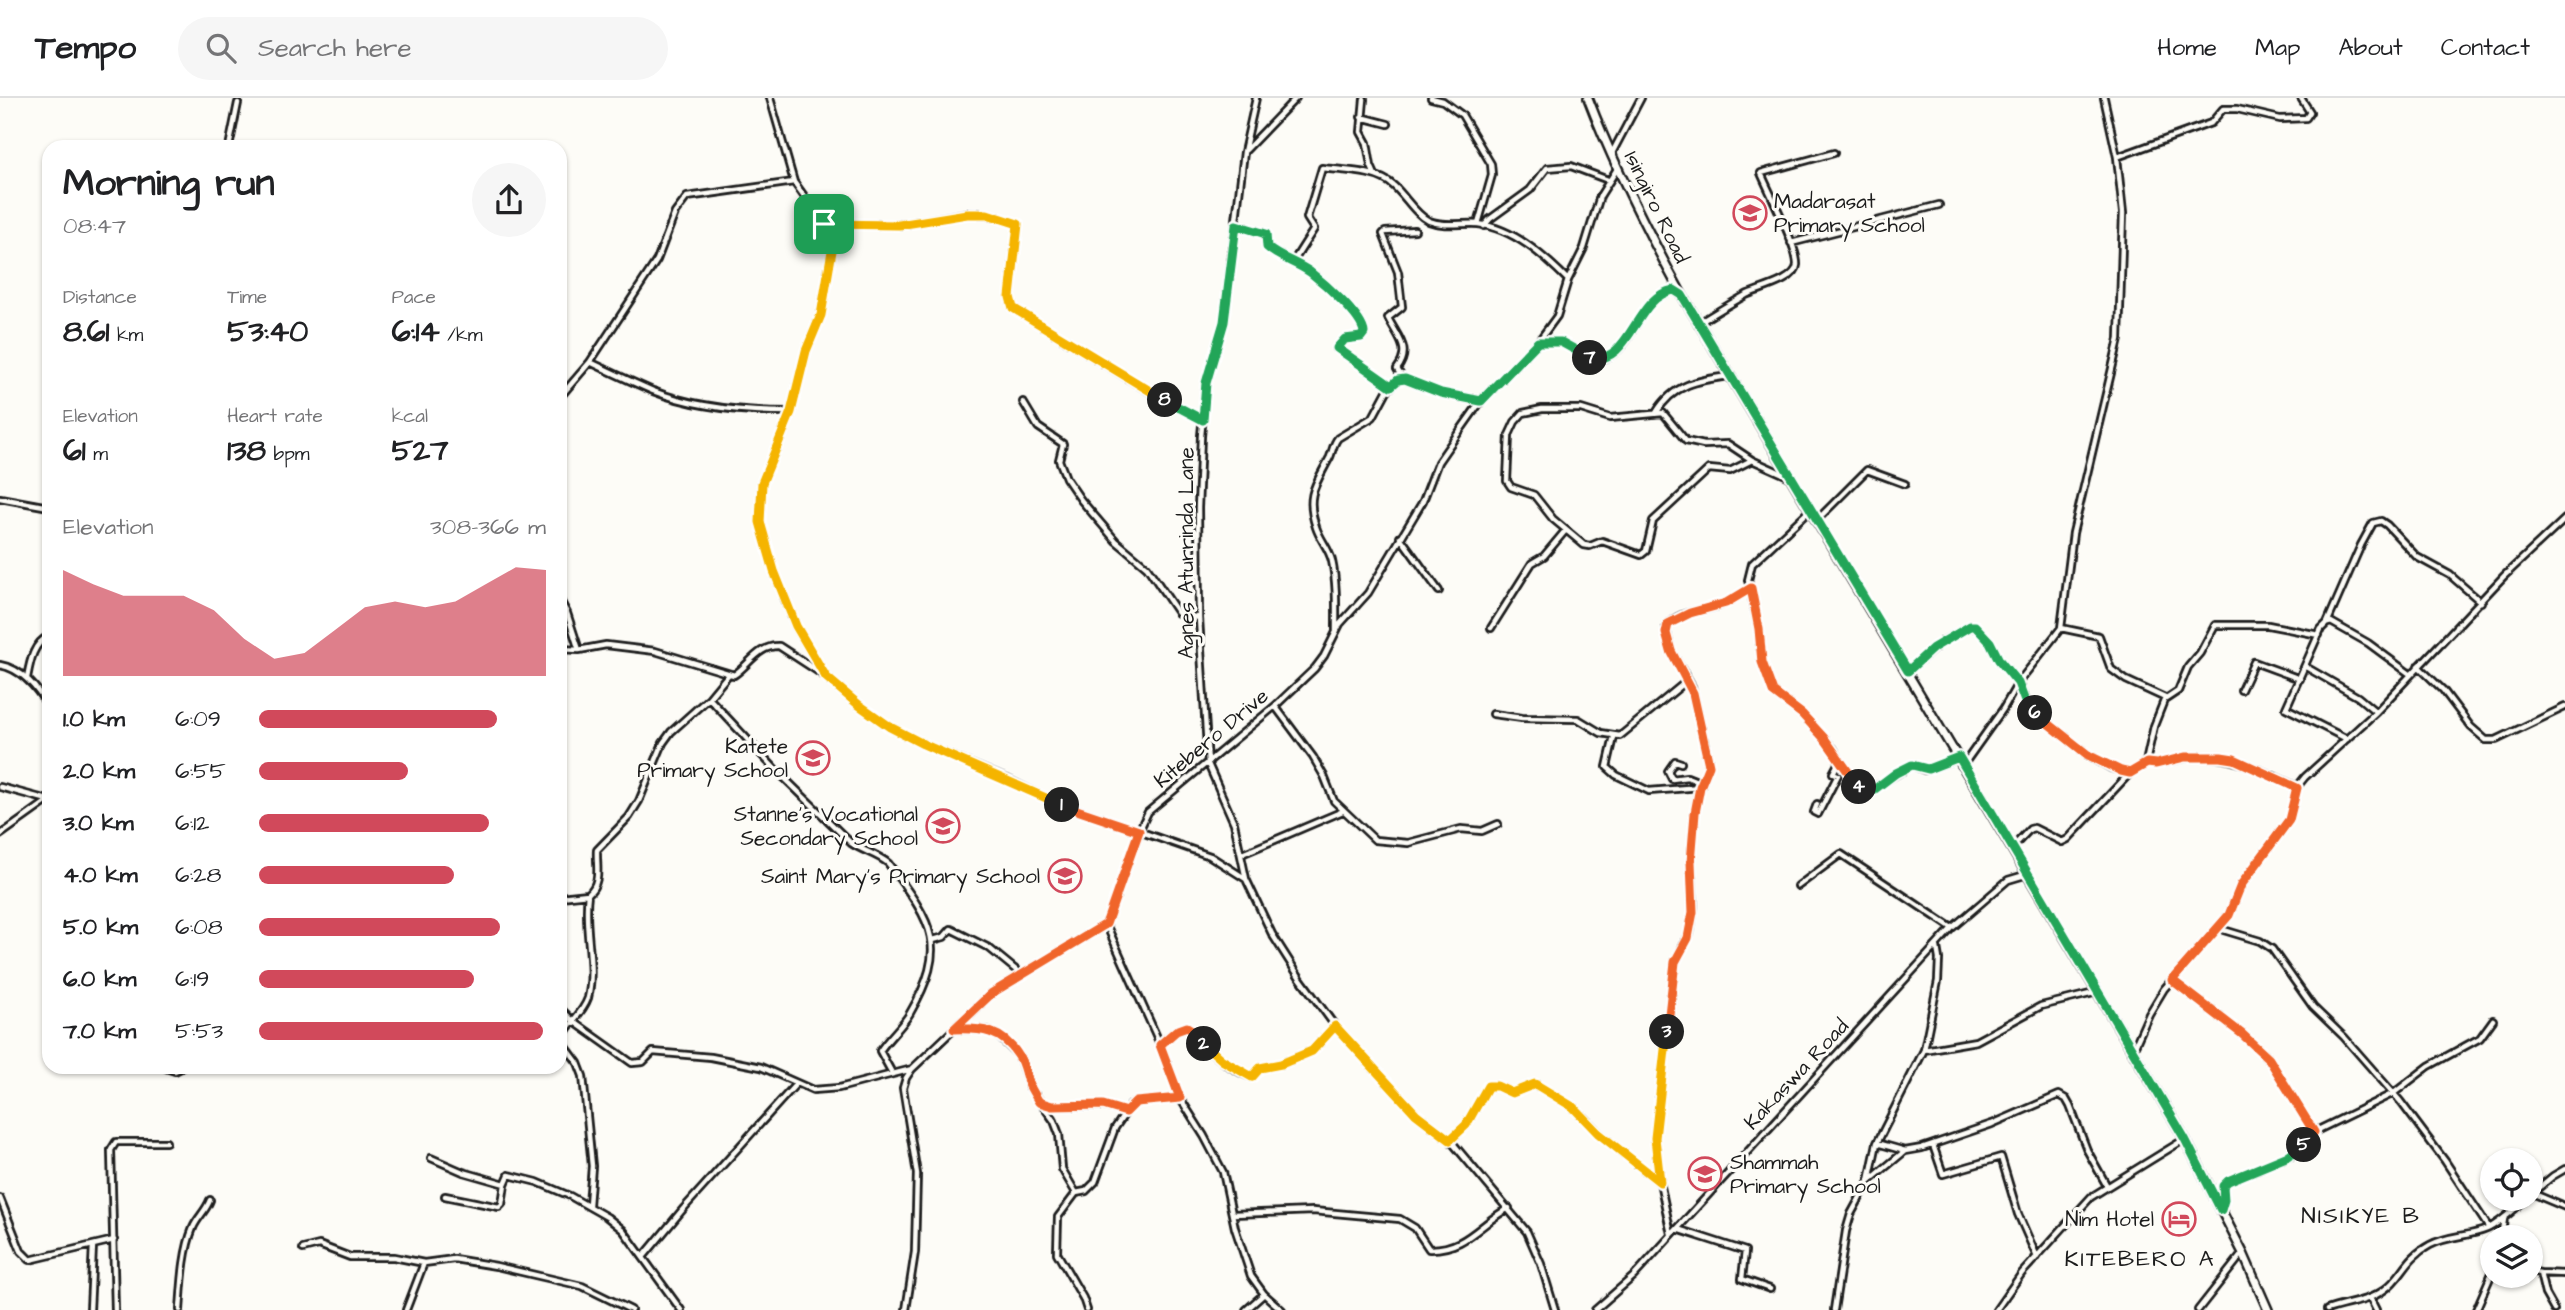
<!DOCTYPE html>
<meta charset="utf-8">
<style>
:root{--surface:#fff;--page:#f6f6f6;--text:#202124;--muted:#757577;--line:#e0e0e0;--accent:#d1495b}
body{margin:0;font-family:"Architects Daughter",sans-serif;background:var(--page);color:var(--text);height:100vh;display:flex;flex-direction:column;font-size:26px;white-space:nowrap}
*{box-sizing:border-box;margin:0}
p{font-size:23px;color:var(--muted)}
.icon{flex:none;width:38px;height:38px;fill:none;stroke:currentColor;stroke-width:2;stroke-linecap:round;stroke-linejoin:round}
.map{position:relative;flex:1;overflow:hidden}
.drawer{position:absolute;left:42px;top:42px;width:525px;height:934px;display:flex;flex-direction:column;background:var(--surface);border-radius:21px;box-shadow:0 2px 5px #0004}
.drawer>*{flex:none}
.tools{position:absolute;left:2480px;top:1050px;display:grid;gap:14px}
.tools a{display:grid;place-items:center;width:63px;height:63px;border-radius:50%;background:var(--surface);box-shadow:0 2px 5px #0004;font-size:35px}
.pin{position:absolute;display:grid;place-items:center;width:60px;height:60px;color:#fff;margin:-30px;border-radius:14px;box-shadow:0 4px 10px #0006}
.km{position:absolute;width:35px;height:35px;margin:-18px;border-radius:50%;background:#222;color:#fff;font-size:19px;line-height:35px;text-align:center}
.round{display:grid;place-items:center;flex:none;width:74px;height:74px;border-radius:37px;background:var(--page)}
.head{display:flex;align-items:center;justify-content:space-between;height:119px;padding:0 21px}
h1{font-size:38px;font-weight:700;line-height:52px}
.metrics{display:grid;grid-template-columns:repeat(3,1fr);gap:10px;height:119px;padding:7px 21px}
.metrics div{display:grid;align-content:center}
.metrics b{font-size:30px;font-weight:700}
.metrics small{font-size:19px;font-weight:400}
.metrics p{font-size:19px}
.chart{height:196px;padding:14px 21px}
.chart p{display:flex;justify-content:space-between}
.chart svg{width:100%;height:126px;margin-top:7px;fill:var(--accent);opacity:.7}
ul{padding:0 21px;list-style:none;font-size:23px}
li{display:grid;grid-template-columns:112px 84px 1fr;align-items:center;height:52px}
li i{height:18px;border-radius:9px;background:var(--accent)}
header{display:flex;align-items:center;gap:42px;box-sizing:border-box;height:98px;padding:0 35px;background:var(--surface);border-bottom:2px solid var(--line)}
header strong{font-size:33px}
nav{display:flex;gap:38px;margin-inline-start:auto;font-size:24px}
.search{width:490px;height:63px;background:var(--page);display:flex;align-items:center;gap:18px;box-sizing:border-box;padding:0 24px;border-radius:38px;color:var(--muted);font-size:26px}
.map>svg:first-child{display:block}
</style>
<header>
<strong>Tempo</strong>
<div class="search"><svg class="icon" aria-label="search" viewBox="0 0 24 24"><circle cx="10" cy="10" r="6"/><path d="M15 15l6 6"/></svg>Search here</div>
<nav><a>Home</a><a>Map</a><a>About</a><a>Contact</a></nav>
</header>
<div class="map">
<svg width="2565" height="1212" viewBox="0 0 2565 1212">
<rect width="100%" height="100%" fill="#fdfcf7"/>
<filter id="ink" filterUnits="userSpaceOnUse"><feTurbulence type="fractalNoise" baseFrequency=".0143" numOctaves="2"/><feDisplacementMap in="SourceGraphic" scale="14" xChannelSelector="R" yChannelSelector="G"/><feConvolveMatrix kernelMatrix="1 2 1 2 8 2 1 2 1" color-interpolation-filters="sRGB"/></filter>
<g filter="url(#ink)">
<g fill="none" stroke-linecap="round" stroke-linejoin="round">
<defs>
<path id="street" d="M770,0L794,84L831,136L833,147L821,217L806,253L791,314L762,385L760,424L774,473L796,529L826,579L859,607L890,629L923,646L1007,681L1050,702L1210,758L1246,781L1272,836L1300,880L1335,928L1416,1016L1450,1042L1527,1134L1541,1166L1555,1212
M1431,0L1443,3L1462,17L1491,66L1492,77L1478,126
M1364,1L1361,34L1367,45L1371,68L1375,77
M1361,19L1388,26
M229,49L238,5
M1246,52L1296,0
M1612,55L1641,0
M2117,59L2211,25L2223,11H2237L2280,21L2306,20L2310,14L2301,0
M824,126L899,127L967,115L987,116L1018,126L1010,199L1013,210L1155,297L1203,322
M1236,127L1266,136L1267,149C1279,160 1296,164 1310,174C1324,184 1363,219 1364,235L1361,239L1345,241L1337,250L1391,288
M1484,128L1490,121L1530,92L1547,70L1571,68L1608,82
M1791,145L1939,107
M1293,164L1314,131L1307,120L1322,70C1344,73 1377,72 1394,88C1406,99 1415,116 1429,123C1444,129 1462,125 1478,126C1513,130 1544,158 1568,182
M1699,225C1715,215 1730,206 1746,197C1758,191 1796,183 1797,167C1798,150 1769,94 1761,75L1834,55
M1538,244L1557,218L1568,182L1584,150L1600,98L1617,71
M590,264C611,274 632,284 653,293C696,310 745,314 791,314
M1403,281L1397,271C1412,251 1398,240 1388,220L1402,209L1398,174L1383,136L1385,134L1415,132
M560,299L590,264L657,162L675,115L687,99L794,84
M1023,304L1038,329L1063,346L1059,362L1066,380L1081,402L1116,443L1147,469L1178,515L1199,520
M1656,315C1673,286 1698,282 1729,278
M1752,362L1728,346L1704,347L1686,343L1663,315L1610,320L1581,311H1542L1523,315L1515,324L1509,337L1507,383L1511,389L1534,397L1553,421L1584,447L1590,448L1602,443L1641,457L1646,453L1653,423L1709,371L1730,373L1752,362L1790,379
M0,400L49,409
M1811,411L1752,466L1748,482L1759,531L1762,564L1773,594L1802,616L1833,650L1840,662L1833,675L1838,677L1818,716L1814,714L1817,706
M1818,421L1867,372L1905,386
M1400,439L1439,493
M560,502L567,515L579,552
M2328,525L2331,524L2368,545L2410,576
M1491,530L1532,465L1544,458L1565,433
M2061,530L2099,538L2111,571L2126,582L2165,600L2154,628L2146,664L2148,666C2163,667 2177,660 2192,659C2231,656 2263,673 2297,689
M1336,533C1336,509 1337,486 1332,463C1329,450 1320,442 1316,429C1305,397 1316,386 1330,359C1333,352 1333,346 1338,340L1373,319L1387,293L1398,282L1404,281L1441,295L1481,303
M560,551L579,552L606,547L655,553L734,577C749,567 759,547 779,548L825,578
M0,567C23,571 38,591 49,610
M2418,568L2443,592L2471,629L2486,642H2496L2565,609
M2306,569L2358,599L2376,614
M1908,573L1943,543L1970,528L1978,531L1990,544L1999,562L2018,585L2030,611L2088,657L2111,670L2130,675
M27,580C30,564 33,545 49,538
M2241,592L2254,564L2300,581
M709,600L774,670L851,745C863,753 877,756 888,765C931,824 950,846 910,915C902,929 889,939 880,953L892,975
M2166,601L2178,593L2188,569L2200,555L2215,527H2268L2319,537
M1275,608L1313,659L1324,678L1334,703L1375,742L1408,745L1461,731L1482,733L1498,726
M1493,616L1522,620L1578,621L1601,635L1620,638L1688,582
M1614,639L1607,669L1616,677L1649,693L1701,689
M2347,641L2286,610L2321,531L2327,525L2361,447L2373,425L2381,423L2387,427L2417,459L2450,477L2481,504
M1840,662L1860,691L1867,694L1912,667L1925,672L1959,660
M1681,665L1675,663L1668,673L1672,681L1687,679L1702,685
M1964,666L2003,611L2018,585L2061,530L2073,435L2119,241L2123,115L2117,59L2104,0
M0,689L48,702
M0,737L49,702
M2013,749L2030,731L2034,730L2062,744L2068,741L2130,675L2147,665
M1242,756L1343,713
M1246,781L1234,725L1208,666L1199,520L1198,410L1201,338L1206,285L1224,224L1244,54L1256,0
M1798,788L1841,756L1952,830
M560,799L588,796
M1106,826L1160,946L1180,1000L1204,1038L1223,1074L1235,1130L1251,1178L1264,1196L1282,1212
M2217,830L2260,843L2272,851L2313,909L2344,939L2400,1003L2445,1063L2489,1130
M933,842L944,839L951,831L989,850L1022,877
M2172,882L2242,936L2269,961L2314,1034L2296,1055L2228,1083L2223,1088L2224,1102L2222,1111
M560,910L573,923C579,916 585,909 588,900C596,867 583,830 588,796C602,784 596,768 597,752L629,719L639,703L663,645L671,634L709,600L728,577
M954,931L987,932L997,937L1019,958L1029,988L1054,1023L1059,1036L1062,1071L1076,1095
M560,941L573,923L632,965L643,964L653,954L711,959L761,969L813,992L839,990L912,971
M560,941L578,965L583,978L592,1068L589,1107
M1160,946L1176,933L1187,929C1196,934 1201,942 1208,950C1219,962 1236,974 1252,979L1260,970L1281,966L1312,953L1335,928
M1924,952L1976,943L2041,908L2098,894
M2133,952L2149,916L2164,891L2229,817L2241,787L2289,722L2297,689L2305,679L2376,614L2504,478L2565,421
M166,970L175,973L181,970
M1041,1005L1052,1008H1103L1126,1014
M2314,1034L2394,995L2429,968L2480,940L2493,922
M1450,1042L1466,1027L1488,988H1497L1512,995L1535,986L1573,1009L1599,1035L1659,1084
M1877,1045L1905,1053L1922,1050L1992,1026L2059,997L2066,1001L2070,1008L2087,1052L2107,1088
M1933,1047L1943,1076L2001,1059L2018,1116L2037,1159
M431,1060L463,1074L505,1086L509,1077L537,1084L570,1098L607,1119L623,1132L681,1212
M1869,1083L1905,1053
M2532,1095L2565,1109
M2530,1097L2553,1078L2565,1071
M445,1098L499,1109L502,1106L505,1086
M0,1100L21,1153L30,1162L114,1142
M1233,1116L1313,1113L1400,1121L1415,1130L1429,1151C1466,1152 1480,1125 1509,1110
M1677,1131L1745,1153L1742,1181L1770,1191
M1671,1136L1660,1084L1655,1040L1675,864L1690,835L1694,809L1691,764L1695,715L1698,696L1709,667L1692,589L1671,553L1666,530C1675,513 1704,513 1721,507C1732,503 1741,496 1751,490
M2501,1139L2504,1121
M303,1151L319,1147L350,1159H394L424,1165L454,1161L496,1168L582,1188L631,1212
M644,1158L684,1110L796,986
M2530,1173L2540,1175L2545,1196L2554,1212
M2540,1175L2565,1176
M2370,1200L2376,1212
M90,1212L93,1147
M115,1212L111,1052L116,1044H166
M180,1212C182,1186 183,1154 193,1130C197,1120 206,1113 210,1102
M406,1212L424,1165
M906,1212L915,1154L917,1076L903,990L906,980L912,971L992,895L1106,826L1139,733L1148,714L1275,608L1315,570L1324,558L1340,526L1368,495L1423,403L1438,364L1447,351L1481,303L1538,244C1547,243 1556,242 1565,246C1578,251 1589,266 1605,260C1637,248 1637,198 1674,193L1681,196
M1087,1212L1083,1200L1057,1155L1058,1119L1076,1095L1086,1093L1095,1084L1115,1030L1130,1008L1136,1004L1180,1000
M1246,1212L1264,1196
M1595,1212L1634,1178L1952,830L2008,782L2028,776
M1834,1212L1846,1133L1851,1116L1869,1083L1877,1045L1924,952L1938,883L1939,861L1937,849
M1996,1212L2022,1175L2091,1099L2185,1041
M2198,1212L2243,1155
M2327,1212C2346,1205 2368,1204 2384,1192C2403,1179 2405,1160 2430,1147C2449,1137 2468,1139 2487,1131C2502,1124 2514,1111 2526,1101
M2476,1212L2492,1175"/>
<path id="primary" d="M1588,0C1614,68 1647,133 1682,197L2185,1041L2243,1155L2268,1212"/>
</defs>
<use href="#street" stroke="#1c1c1c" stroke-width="10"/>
<use href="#primary" stroke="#1c1c1c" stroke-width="12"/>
<use href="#street" stroke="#fdfcf7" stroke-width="4.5"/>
<use href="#primary" stroke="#fdfcf7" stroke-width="7"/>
</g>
</g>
<g fill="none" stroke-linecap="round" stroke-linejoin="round" filter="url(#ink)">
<defs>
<path id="split-1" d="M824,126L831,135L833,147L821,217L806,253L791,314L762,385L760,424L774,473L796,528L826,579L859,607L890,629L923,646L1062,707"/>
<path id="split-2" d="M1062,707L1139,733L1106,826L992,895L954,931C982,930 1002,932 1018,957C1024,965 1025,976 1028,984C1031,991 1035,997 1039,1004L1052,1008L1103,1007L1126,1014L1136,1004L1180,1000L1160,947L1176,933L1187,929L1195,934L1204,946"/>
<path id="split-3" d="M1204,946L1222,962L1252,979L1260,970L1281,966L1312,953L1335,928L1416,1016L1450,1042L1466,1027L1488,988H1497L1512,995L1535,986L1573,1009L1598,1035L1660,1084L1655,1040L1667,934"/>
<path id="split-4" d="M1667,934L1675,864L1688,840L1693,814L1691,764L1695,715L1700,689L1709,667L1693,595L1671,553L1666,535L1668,526L1690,515L1726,505L1751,490L1759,531L1762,564L1773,594L1802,616L1824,640L1859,689"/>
<path id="split-5" d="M1859,689L1867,694H1871L1896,675L1912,667L1928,671L1959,659L2185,1041L2221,1112L2224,1102L2223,1088L2228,1083L2286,1059L2304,1047"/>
<path id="split-6" d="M2035,615L2088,657L2121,673L2130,675L2147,665L2156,666L2185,659H2221L2234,661L2297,690L2289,722L2241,787L2229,817L2172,882L2242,936L2269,961L2314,1034L2304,1047"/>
<path id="split-7" d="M1590,260C1632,267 1634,198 1674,192L1682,197L1908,573L1933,550L1970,528H1975L1990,544L1999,562L2018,585L2026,606L2035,615"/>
<path id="split-8" d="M1165,302L1203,322L1206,285L1224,224L1236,127L1266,136L1267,149C1279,160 1296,164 1310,174C1324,185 1363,219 1364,235L1361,239L1345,241L1337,250L1391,288L1398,282L1405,281L1441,295L1481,303L1538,244H1561L1590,260"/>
<path id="split-9" d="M824,126L899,127L967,116H987L1018,126L1010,199L1013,210L1165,302"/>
</defs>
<use href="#split-1" stroke="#fff" stroke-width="14"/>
<use href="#split-2" stroke="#fff" stroke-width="14"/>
<use href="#split-3" stroke="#fff" stroke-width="14"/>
<use href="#split-4" stroke="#fff" stroke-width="14"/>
<use href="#split-5" stroke="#fff" stroke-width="14"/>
<use href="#split-6" stroke="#fff" stroke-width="14"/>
<use href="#split-7" stroke="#fff" stroke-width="14"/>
<use href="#split-8" stroke="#fff" stroke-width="14"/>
<use href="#split-9" stroke="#fff" stroke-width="14"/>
<use href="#split-1" stroke="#f5b400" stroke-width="9"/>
<use href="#split-2" stroke="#f0652b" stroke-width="9"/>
<use href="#split-3" stroke="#f5b400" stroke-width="9"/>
<use href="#split-4" stroke="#f0652b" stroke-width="9"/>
<use href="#split-5" stroke="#22a559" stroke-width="9"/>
<use href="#split-6" stroke="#f0652b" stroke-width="9"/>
<use href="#split-7" stroke="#22a559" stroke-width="9"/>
<use href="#split-8" stroke="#22a559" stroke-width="9"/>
<use href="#split-9" stroke="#f5b400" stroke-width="9"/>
</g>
<defs>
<symbol id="school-ring" viewBox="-11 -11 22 22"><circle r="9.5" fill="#fdfcf7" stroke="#d1495b" stroke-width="1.5"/><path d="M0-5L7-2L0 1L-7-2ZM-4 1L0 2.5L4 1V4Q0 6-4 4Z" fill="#d1495b"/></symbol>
<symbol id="hotel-ring" viewBox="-11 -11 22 22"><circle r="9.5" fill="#fdfcf7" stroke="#d1495b" stroke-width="1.5"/><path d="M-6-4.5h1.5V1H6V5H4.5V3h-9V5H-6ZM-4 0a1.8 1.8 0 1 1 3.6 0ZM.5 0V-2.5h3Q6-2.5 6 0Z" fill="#d1495b"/></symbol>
</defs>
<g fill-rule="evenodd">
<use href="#school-ring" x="1731" y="96" width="38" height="38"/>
<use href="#school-ring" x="794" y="641" width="38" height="38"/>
<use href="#school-ring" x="924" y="709" width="38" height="38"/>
<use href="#school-ring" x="1046" y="759" width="38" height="38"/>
<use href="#school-ring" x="1686" y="1057" width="38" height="38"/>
<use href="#hotel-ring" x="2160" y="1102" width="38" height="38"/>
</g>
<g text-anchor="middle" stroke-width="6" stroke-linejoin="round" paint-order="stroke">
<g font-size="21" fill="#1c1c1c" stroke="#fdfcf7" text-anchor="end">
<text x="1774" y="110" text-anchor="start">Madarasat<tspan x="1774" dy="24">Primary School</tspan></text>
<text x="788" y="655">Katete<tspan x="788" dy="24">Primary School</tspan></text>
<text x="918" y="723">Stanne's Vocational<tspan x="918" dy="24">Secondary School</tspan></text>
<text x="1040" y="785">Saint Mary's Primary School</text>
<text x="1730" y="1071" text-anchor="start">Shammah<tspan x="1730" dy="24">Primary School</tspan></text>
<text x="2154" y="1128">Nim Hotel</text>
</g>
<g font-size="21" fill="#1c1c1c" stroke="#fdfcf7">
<text transform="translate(1657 109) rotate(64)" y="7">Isingiro Road</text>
<text transform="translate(1186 455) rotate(-90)" y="7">Agnes Aturrinda Lane</text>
<text transform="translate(1211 640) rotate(-40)" y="7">Kitebero Drive</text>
<text transform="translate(1796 976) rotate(-47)" y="7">Kakaswa Road</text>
</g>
<g font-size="23" letter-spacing="2" fill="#1c1c1c" stroke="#fdfcf7">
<text x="2361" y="1125">NISIKYE B</text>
<text x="2140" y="1168">KITEBERO A</text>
</g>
</g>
</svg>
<div class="tools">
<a><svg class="icon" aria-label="locate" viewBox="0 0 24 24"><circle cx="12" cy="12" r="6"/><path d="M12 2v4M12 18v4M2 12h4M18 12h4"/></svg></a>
<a><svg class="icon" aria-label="layers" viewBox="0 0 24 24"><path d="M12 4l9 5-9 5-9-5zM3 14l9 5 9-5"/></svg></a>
</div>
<div class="pin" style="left:824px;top:126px;background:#1e9e55"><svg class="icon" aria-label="arrive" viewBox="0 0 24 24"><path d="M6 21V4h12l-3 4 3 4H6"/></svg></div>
<b class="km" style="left:1062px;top:707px">1</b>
<b class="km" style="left:1204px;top:946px">2</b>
<b class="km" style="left:1667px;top:934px">3</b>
<b class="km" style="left:1859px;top:689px">4</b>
<b class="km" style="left:2304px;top:1047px">5</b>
<b class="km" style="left:2035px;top:615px">6</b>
<b class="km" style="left:1590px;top:260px">7</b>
<b class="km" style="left:1165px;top:302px">8</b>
<section class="drawer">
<div class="head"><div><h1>Morning run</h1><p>08:47</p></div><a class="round"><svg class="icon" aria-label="share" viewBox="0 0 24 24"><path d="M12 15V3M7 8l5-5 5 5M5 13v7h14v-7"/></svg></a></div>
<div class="metrics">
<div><p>Distance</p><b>8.61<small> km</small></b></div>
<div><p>Time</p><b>53:40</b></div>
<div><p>Pace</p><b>6:14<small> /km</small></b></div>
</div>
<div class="metrics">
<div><p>Elevation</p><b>61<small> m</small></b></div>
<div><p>Heart rate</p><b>138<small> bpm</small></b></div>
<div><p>kcal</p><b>527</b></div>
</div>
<div class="chart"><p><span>Elevation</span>308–366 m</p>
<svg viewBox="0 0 160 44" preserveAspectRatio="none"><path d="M0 44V7L10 12L20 16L30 16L40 16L50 21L60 31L70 38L80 36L90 28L100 20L110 18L120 20L130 18L140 12L150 6L160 7V44z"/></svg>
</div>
<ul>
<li><b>1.0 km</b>6:09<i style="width:83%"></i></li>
<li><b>2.0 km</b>6:55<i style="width:52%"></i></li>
<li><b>3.0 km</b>6:12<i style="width:80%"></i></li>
<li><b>4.0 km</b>6:28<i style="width:68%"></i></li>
<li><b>5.0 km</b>6:08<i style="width:84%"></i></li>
<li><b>6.0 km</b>6:19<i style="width:75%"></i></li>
<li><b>7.0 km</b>5:53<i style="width:99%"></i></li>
</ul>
</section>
</div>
